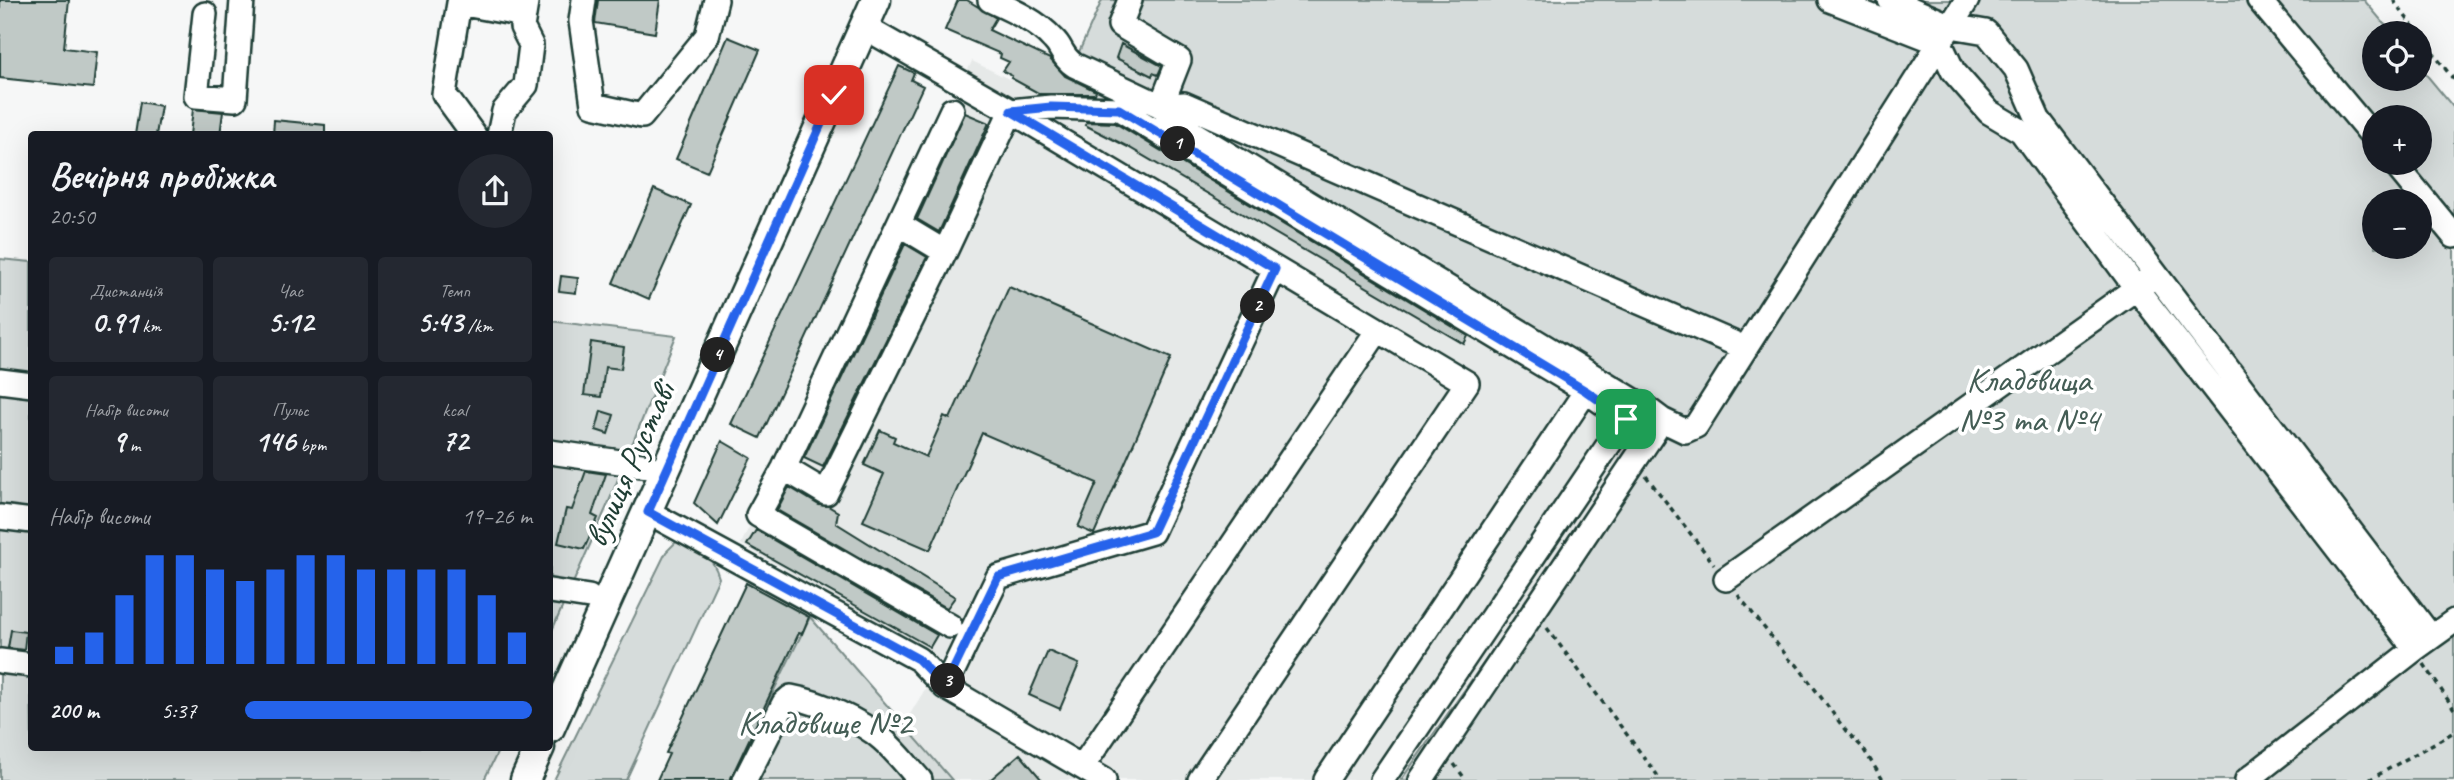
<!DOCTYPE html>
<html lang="uk">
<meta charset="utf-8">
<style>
:root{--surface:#171b24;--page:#242831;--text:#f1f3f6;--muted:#9ea1a6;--accent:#2563eb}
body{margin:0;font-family:Caveat,sans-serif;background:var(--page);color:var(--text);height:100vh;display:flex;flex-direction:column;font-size:26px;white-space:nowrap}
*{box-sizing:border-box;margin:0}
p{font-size:23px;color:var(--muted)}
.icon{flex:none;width:38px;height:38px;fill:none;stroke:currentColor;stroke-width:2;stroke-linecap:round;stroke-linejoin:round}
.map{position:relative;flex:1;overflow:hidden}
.panel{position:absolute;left:28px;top:131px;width:525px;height:620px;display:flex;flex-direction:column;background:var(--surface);border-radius:7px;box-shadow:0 7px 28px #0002}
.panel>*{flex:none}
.fabs{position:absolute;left:2362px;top:21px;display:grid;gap:14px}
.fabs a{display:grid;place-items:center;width:70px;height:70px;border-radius:50%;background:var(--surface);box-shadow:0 7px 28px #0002;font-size:35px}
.pin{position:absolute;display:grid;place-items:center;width:60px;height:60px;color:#fff;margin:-30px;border-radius:14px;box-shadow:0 4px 10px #0006}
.km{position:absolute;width:35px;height:35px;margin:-18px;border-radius:50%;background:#222;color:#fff;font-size:19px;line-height:35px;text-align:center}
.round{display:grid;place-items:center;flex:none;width:74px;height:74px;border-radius:37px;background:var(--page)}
.headline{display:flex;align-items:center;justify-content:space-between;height:119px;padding:0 21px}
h1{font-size:38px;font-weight:600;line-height:52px}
.metrics{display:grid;grid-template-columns:repeat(3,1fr);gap:10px;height:119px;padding:7px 21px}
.metrics div{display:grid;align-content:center;border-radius:7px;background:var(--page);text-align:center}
.metrics b{font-size:30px;font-weight:600}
.metrics small{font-size:19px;font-weight:400}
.metrics p{font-size:19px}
.chart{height:196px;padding:14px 21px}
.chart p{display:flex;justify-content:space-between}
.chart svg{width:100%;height:126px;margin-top:7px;stroke:var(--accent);stroke-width:6}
ul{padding:0 21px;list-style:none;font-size:23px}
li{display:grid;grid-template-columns:112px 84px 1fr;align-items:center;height:52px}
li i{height:18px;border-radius:9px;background:var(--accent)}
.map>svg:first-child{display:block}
</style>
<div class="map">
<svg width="2454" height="780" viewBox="0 0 2454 780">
<rect width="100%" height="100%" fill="#f6f7f7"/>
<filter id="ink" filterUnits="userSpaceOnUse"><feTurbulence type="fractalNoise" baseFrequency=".0143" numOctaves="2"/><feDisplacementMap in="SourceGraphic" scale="14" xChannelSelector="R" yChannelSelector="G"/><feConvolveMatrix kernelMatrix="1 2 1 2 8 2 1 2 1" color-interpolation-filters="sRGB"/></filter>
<g filter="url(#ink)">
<path fill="#e6e9e8" d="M972,61L1060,104L1091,100L1099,84L1650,421L1399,780H952L904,724L942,661L741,544Z"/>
<path fill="#d6dcdb" stroke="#7a8c88" stroke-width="2" fill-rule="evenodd" d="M1102,0H2364L2392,33H2375V79H2420V67L2454,108V780H1401L1632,452L1650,421L1071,70ZM2375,117H2420V163H2375ZM2375,201H2420V247H2375Z
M0,259L31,262V657L0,653Z
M550,321L676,336L608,504L550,635Z
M676,542C698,547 713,555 719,578L626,780H554L666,552Z
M810,617L952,780H730Z
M0,668L31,673L32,747H500L484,780H0Z"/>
<path fill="#c0c9c6" stroke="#1f3d34" stroke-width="2" d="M0,0H69L64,48L97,52L93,88L0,78Z
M598,0H660L655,33L595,23Z
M958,0H967L996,18L989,30L1050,59L1065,76L1096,91L1095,94H1040L1011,78L1012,76L1003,71L1009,62L1000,58L1001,54L945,30Z
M728,37L760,50L707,172L676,159Z
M1121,44L1162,66L1158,75L1153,73L1152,76L1116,58Z
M899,66L914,73L911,80L923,86L760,438L731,424Z
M140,102L161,106L156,135H135Z
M193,109L223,112L220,135H190Z
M965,113L989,123L939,232L917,219Z
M274,120L325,125V135H273Z
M1087,122L1115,123L1468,336L1464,344L1128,147L1085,125Z
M654,189L691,205L649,299L613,283Z
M905,244L927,257L823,467L804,458Z
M561,276L578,278L576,293L559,291Z
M1009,287L1171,358L1094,534L1078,527L1097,483L982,433L930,550L863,521L884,474L864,465L880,430L895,437L893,442L926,457L944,416L950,419Z
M591,342L624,347L621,369L605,367L601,397L584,395Z
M601,411L614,415L608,434L596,430Z
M722,441L751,458L718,525L694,503Z
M586,471L606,474L592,515L598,518L584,549L558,543L566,509L572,510Z
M789,487L819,505L828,506L838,512L836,523L955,597L947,608L777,510Z
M756,530L937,635L930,647L747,545Z
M746,583L809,617L802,634L799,633L730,780H657L669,754L666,753Z
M11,630L26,632L24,650L8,648Z
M1048,651L1079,664L1060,709L1029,695Z
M1020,754L1042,780H990Z"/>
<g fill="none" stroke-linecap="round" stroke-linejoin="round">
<defs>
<path id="minor" d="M584,0L581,21L593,105L642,116L707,36L716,0
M990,0C1012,10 1037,21 1053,39C1063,48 1060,55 1074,65L1161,106L1184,104L1745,348
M1130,0L1120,25L1179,60L1161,106L1175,122L1646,408L1662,420L1421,780
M1830,0L1940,43L1953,71L1989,112L2021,131L2136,288L2415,649
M1890,0L1951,26L1986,32L2016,69L2038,119L2431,637
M2259,0L2375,139
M205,14L196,96L235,99L242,0
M864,27L1011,111L1467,383L1200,780
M474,135L444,94L459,3L524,15
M499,135L504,111L526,85L531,45L522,27L526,3
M2394,163L2454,236
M900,225L945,252
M0,381L32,385
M1662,420L1685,431L1696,426L1967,0
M550,452L648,466
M784,468L826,493L945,252L1011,111L1051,107L1119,109L1586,391L1326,780
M648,512L918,659L945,687L1104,780
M0,517L32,521
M1726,579L2148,280
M550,591L589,597
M950,626L758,515L784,468L952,110
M0,661L32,665
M945,687L998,577L1152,532L1275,269
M1082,767L1378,330
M745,780L784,703L791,697C819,702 861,721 882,739C896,751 908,767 920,780
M1382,780L1626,419L1586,391
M2247,780L2415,649L2454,621"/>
<path id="major" d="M550,728L876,0
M525,780L540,747"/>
</defs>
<use href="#minor" stroke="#1f3d34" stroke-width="28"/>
<use href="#major" stroke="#1f3d34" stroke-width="33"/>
<path stroke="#1f3d34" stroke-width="3.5" stroke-dasharray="5 5" stroke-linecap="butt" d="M2393,0L2418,33
M2420,36L2454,80
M1646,476L1714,564
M1738,595L1790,660L1797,665L1846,731L1862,747L1883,780
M1547,628L1661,780
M2424,664L2454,709
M1454,764L1466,780
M2369,780L2454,732"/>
<use href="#minor" stroke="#fff" stroke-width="23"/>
<use href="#major" stroke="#fff" stroke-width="28"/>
</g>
</g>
<g fill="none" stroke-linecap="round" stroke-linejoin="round" filter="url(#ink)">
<defs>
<path id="route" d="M834,95L648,512L918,659L945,687L998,577L1152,532L1275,269L1011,111L1051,107L1119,109L1586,391L1626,419"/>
</defs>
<use href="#route" stroke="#fff" stroke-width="14"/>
<use href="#route" stroke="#2563eb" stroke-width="9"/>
</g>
<g text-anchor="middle" stroke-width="7" stroke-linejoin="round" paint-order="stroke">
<g font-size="35" fill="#445d55" stroke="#fff">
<text x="2029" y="391">Кладовища<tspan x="2029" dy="40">№3 та №4</tspan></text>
<text x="825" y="734">Кладовище №2</text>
</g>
<g font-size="35" fill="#1f3d34" stroke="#fff">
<text transform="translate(629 464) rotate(-66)" y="12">вулиця Руставі</text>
</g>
</g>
</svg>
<div class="fabs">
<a><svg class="icon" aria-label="locate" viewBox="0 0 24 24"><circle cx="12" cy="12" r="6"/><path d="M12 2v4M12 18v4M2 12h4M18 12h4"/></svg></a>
<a>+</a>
<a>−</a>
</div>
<div class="pin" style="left:1626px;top:419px;background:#1e9e55"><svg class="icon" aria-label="arrive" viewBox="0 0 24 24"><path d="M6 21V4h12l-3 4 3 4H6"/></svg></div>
<div class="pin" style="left:834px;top:95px;background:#d93025"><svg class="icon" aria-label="check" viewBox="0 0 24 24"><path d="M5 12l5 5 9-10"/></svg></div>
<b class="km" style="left:1178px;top:144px">1</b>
<b class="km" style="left:1258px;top:306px">2</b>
<b class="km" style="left:948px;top:681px">3</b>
<b class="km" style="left:718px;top:355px">4</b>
<section class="panel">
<div class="headline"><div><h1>Вечірня пробіжка</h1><p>20:50</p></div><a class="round"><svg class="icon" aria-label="share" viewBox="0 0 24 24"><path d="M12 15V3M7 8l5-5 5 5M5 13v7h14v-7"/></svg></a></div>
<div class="metrics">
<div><p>Дистанція</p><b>0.91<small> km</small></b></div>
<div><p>Час</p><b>5:12</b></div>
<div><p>Темп</p><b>5:43<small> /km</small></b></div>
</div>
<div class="metrics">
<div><p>Набір висоти</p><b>9<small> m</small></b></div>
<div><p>Пульс</p><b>146<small> bpm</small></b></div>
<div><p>kcal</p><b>72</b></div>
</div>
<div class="chart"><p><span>Набір висоти</span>19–26 m</p>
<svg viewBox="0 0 160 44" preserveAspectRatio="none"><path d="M5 44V38M15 44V33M25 44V20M35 44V6M45 44V6M55 44V11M65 44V15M75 44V11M85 44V6M95 44V6M105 44V11M115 44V11M125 44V11M135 44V11M145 44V20M155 44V33"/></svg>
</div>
<ul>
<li><b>200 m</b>5:37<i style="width:100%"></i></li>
</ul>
</section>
</div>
